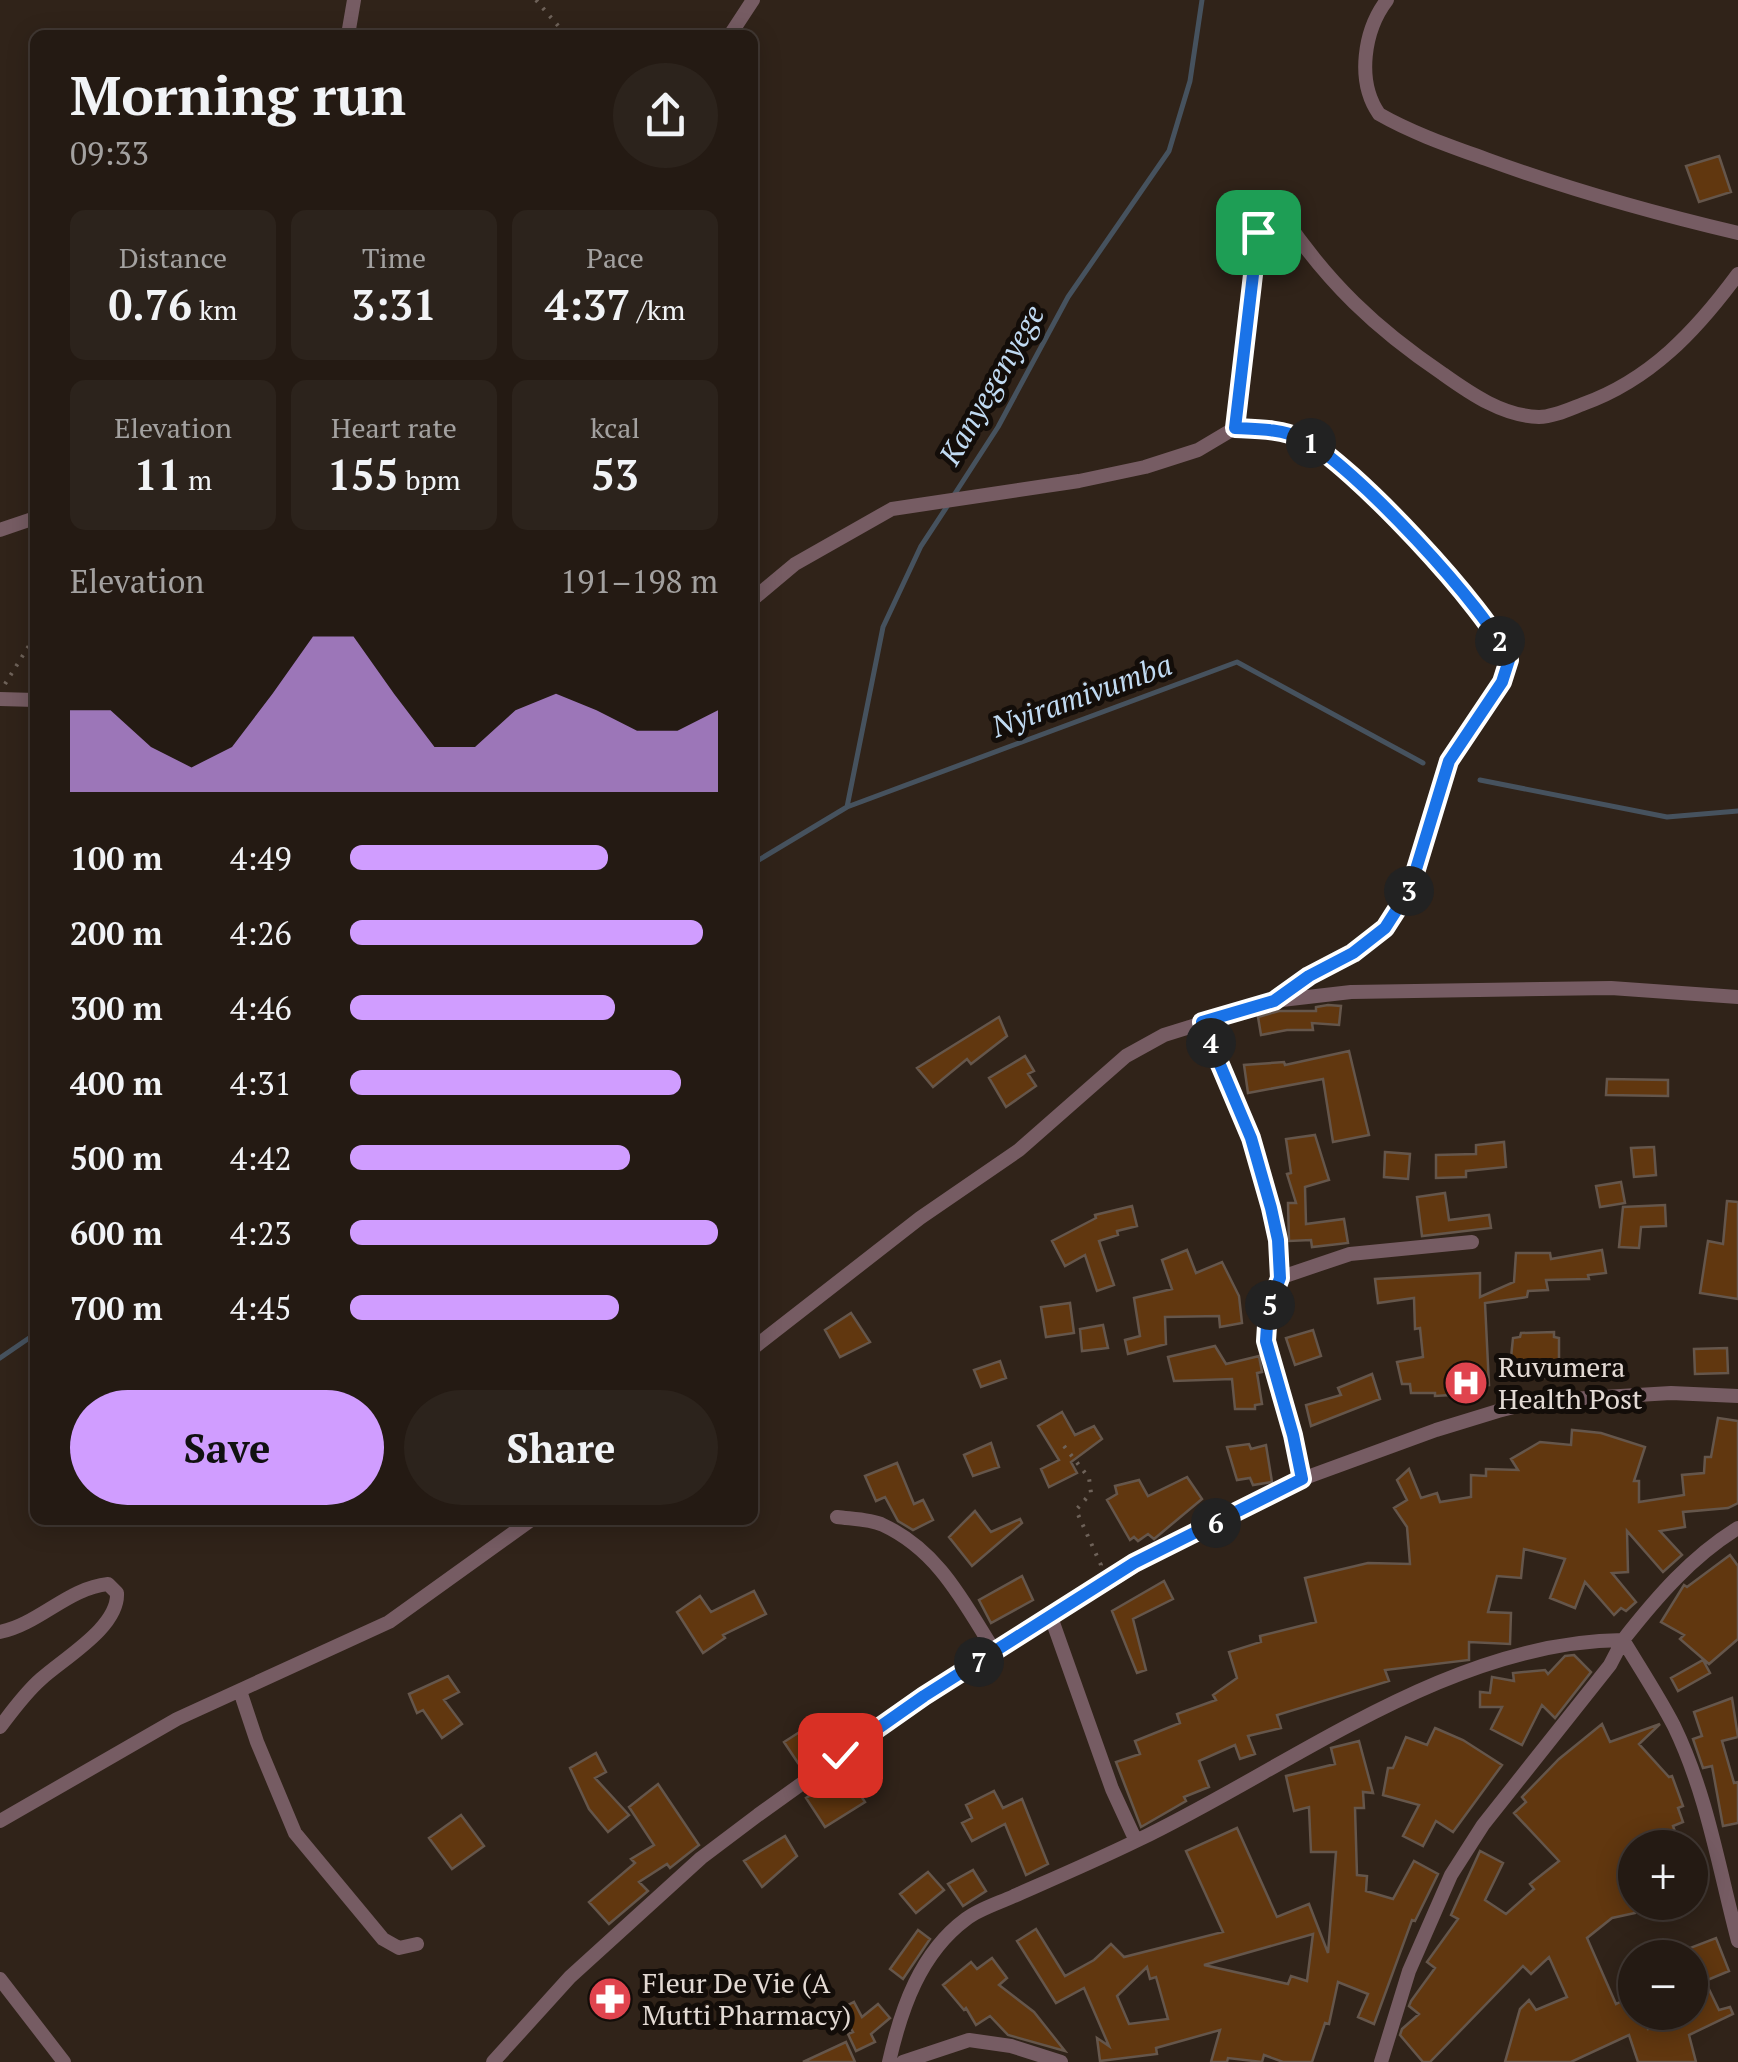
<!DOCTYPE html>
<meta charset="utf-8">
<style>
:root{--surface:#241a13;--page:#2c231c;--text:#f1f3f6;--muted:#a3a1a0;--line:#413833;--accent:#d09dff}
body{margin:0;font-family:"PT Serif",serif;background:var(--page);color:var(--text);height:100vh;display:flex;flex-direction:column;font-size:38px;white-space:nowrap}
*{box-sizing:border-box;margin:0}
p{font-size:32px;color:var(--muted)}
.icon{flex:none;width:55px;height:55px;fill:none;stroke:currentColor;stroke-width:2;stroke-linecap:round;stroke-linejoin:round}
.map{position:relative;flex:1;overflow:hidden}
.sheet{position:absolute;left:30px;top:30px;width:728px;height:1495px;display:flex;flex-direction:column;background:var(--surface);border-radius:15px;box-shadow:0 5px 25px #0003,0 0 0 2px var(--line)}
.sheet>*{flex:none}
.tools{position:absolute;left:1618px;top:1830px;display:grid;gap:20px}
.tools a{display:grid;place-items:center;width:90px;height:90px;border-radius:50%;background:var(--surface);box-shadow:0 5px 25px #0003,0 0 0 2px var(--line);font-size:50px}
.pin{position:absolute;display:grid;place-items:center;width:85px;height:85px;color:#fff;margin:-42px;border-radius:20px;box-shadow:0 5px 15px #0006}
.km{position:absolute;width:50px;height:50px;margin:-25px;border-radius:50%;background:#222;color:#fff;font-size:28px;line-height:50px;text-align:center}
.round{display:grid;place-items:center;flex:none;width:105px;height:105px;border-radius:52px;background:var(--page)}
.overview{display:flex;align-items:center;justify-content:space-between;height:170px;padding:0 40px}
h1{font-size:55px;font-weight:700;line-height:75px}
.figures{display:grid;grid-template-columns:repeat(3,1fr);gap:15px;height:170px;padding:10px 40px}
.figures div{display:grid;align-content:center;border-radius:15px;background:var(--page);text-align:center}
.figures b{font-size:42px;font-weight:700}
.figures small{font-size:28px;font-weight:400}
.figures p{font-size:28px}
.chart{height:280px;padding:20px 40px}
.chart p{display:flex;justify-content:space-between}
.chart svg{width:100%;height:180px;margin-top:10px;fill:var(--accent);opacity:.7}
.cta{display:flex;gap:20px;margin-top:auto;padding:20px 40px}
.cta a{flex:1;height:115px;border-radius:60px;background:var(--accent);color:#111;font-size:40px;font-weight:700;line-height:115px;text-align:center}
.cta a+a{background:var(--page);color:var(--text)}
ul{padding:0 40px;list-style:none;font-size:32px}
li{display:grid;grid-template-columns:160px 120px 1fr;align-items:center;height:75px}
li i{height:25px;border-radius:12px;background:var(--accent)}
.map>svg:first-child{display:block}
</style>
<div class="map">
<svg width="1738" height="2062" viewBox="0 0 1738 2062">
<rect width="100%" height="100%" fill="#302319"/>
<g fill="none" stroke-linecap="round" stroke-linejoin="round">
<path stroke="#46525e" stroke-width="5" d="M954,495L998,427L1068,297L1169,151L1190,81L1202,0
M1480,780L1667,817L1738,811
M847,807L883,627L921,546L948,505
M752,864L847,807L1237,662L1423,763
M0,1358L35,1334"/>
</g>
<path fill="#61370f" stroke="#65564b" stroke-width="2.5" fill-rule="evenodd" d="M1719,156L1731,192L1699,202L1686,166Z
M1328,1005L1341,1006L1339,1025L1312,1023L1313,1030H1287L1261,1035L1258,1017L1279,1011H1316V1007Z
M999,1017L1007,1036L971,1064L967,1059L933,1087L917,1068Z
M1349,1051L1369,1135L1333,1142L1323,1079L1248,1093L1244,1065L1284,1062L1285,1065Z
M1025,1056L1034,1071L1028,1074L1036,1086L1006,1107L989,1078Z
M1607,1079L1668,1080V1096L1606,1095Z
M1315,1135L1329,1180L1305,1187L1306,1224L1344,1219L1348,1243L1312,1247L1311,1240L1289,1241L1288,1203H1296L1287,1174L1291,1173L1286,1139Z
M1504,1142L1506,1167L1466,1171V1177L1436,1178V1155L1476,1154V1145Z
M1654,1147L1656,1175L1634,1177L1631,1148Z
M1385,1152L1410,1154L1408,1179L1384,1177Z
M1621,1182L1625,1203L1600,1207L1596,1186Z
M1445,1193L1449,1220L1489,1215L1491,1228L1422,1236L1417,1197Z
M1727,1201L1738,1202V1299L1700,1293L1708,1241L1723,1244Z
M1665,1205L1666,1226L1641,1227L1639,1248L1619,1247L1623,1207Z
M1132,1206L1137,1226L1117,1231L1118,1235L1099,1241L1114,1285L1097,1291L1085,1255L1065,1266L1052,1241L1096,1218L1095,1215Z
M1187,1250L1196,1273L1222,1262L1239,1296L1242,1323L1220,1327L1219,1316L1165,1317L1166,1344L1128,1354L1125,1340L1140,1336L1134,1298L1172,1289L1162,1260Z
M1602,1250L1606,1273L1588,1275L1589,1279L1546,1280L1548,1290L1528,1291L1527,1297L1485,1303L1489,1385L1450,1388L1451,1395L1435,1396V1393H1411L1410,1384H1402L1397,1362L1423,1357L1420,1328L1415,1329L1414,1298L1378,1303L1375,1279L1480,1273V1297L1514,1282L1516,1253H1550L1551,1259Z
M1070,1303L1074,1333L1046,1337L1041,1307Z
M851,1313L870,1342L840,1357L825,1330Z
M1103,1325L1108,1348L1082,1351L1080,1329Z
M1313,1330L1321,1356L1295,1365L1286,1338Z
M1554,1332V1337L1559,1338V1370H1555L1556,1377L1530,1379L1529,1372L1510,1367L1513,1338L1520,1337L1521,1333Z
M1215,1346L1226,1364L1259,1356L1262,1372L1257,1373L1262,1404L1255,1405V1409H1235L1232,1379L1174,1381L1168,1357Z
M1727,1348L1728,1373L1695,1374L1694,1349Z
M1000,1361L1006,1378L981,1387L974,1370Z
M1372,1374L1380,1399L1311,1426L1306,1405L1341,1395L1338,1388Z
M1062,1412L1075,1435L1094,1426L1102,1439L1071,1462L1077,1473L1049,1487L1041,1469L1059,1460L1038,1426Z
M1718,1418L1738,1421V1503L1728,1508L1683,1512L1685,1527L1660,1531L1682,1555L1663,1572L1627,1531L1628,1572L1612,1573L1636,1602L1626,1611L1621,1608L1614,1615L1585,1582L1575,1608L1550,1598L1565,1559L1524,1549L1521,1578L1497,1576L1488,1612L1511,1613L1510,1644L1469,1642V1660L1385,1670L1389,1681L1277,1715L1281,1728L1248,1736L1255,1754L1240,1759L1235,1745L1199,1761L1209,1787L1184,1797L1186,1801L1141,1827L1116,1762L1140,1754L1135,1741L1180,1723L1177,1714L1216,1700L1213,1695L1237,1678L1229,1652L1261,1642L1260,1636L1316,1622L1305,1578L1368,1563L1410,1564L1407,1527L1394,1508L1407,1500L1397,1480L1409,1469L1421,1498L1437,1493L1440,1502L1471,1497V1475L1486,1476V1469L1518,1470L1511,1459L1540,1442L1571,1445L1572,1430L1601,1433L1645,1447L1634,1481H1639V1502L1684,1495L1682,1475L1704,1473L1705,1457H1711Z
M991,1443L999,1467L973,1476L964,1455Z
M1249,1444L1251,1449L1266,1445L1272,1482L1253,1485L1250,1478L1237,1480L1227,1447Z
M897,1463L914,1504L923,1500L933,1520L913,1530L898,1521L885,1497L876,1501L865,1476Z
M1187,1477L1202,1499L1154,1539L1148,1534L1138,1541L1134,1537L1130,1540L1107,1500L1117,1494L1115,1486L1139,1480L1148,1496Z
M975,1511L991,1532L1020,1519L1022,1523L972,1566L949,1537Z
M1730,1555L1738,1566V1639L1709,1664L1680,1639L1684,1635L1661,1622L1684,1585L1687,1587Z
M1022,1576L1033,1600L991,1623L979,1600Z
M1164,1581L1173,1599L1133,1619L1146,1670L1137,1673L1112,1611Z
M754,1591L766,1614L723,1635L725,1638L703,1653L677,1612L700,1596L711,1612Z
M1574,1655L1591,1672L1555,1718L1542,1705L1522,1745L1491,1729L1502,1707H1480V1692L1490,1693L1492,1677L1514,1681L1513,1673L1545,1670L1548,1674L1565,1656Z
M1703,1660L1710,1673L1678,1691L1671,1678Z
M448,1676L459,1692L444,1700L462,1724L442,1738L423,1710L417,1713L409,1694Z
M1732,1698L1738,1737L1722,1741L1734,1783L1738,1782V1823L1723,1826L1712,1766L1703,1768L1693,1739L1702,1736L1694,1712Z
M1602,1724L1610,1742L1660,1724L1639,1744L1669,1777L1672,1776L1683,1806L1678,1808L1683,1822L1673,1826L1681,1848H1635V1913L1612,1918L1587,1938L1616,2004L1632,1996L1635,2012H1640L1648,2029L1692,2017L1690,1948L1716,1938L1729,1971L1705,1981L1719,2010L1730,2007L1733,2014L1689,2035L1696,2062H1638L1629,2035L1571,2062H1505L1520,2009L1529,2000L1536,2010L1567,1997L1549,1957L1531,1974L1523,1966L1430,2062H1423L1400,2035L1402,2029L1419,2014L1409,2006L1411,2001L1435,1968L1427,1962L1458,1919L1451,1915L1480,1851L1503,1863L1485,1900L1506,1914L1534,1889L1530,1884L1559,1861L1514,1813L1526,1802L1522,1797L1559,1759Z
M809,1726L822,1746L798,1763L784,1742Z
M1435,1728L1463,1740L1502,1765L1453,1832L1436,1821L1423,1846L1403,1836L1419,1805L1383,1795L1388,1768H1393L1406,1737L1427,1745Z
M1359,1741L1373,1793L1363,1792L1364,1808H1355L1357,1875L1367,1876L1366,1891L1393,1899L1414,1861L1438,1874L1415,1921L1412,1920L1374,2024L1358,2017L1368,1994L1338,1982L1329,2024L1325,2023L1312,2062H1283L1264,2055L1262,2062L1228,2058L1227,2062H1211L1220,2030L1156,2048L1157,2054L1100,2061L1097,2038L1109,2046L1084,1988L1056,2003L1017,1941L1036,1929L1065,1976L1094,1960L1111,1944L1124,1957L1223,1932L1186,1851L1237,1828L1277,1917L1309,1904L1328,1953L1336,1852H1311L1309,1807L1294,1811L1286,1776L1335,1764L1331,1748ZM1313,1934L1307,1981L1291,1976L1288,1984L1204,1965ZM1147,1967L1150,1979L1156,1977L1168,2019L1129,2024L1117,1996Z
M596,1753L606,1772L595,1778L629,1815L608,1832L589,1809L570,1768Z
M846,1773L865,1802L825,1827L806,1798Z
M658,1784L699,1845L670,1868L667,1864L639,1882L648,1891L609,1924L589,1902L635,1863L631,1859L654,1845L629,1807Z
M994,1791L1003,1808L1022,1799L1048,1864L1026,1875L1005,1824L972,1841L962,1823L972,1818L966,1805Z
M461,1815L484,1846L452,1869L429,1838Z
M785,1836L797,1856L762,1887L744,1861Z
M973,1870L986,1891L963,1906L948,1884Z
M928,1872L944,1890L916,1913L900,1894Z
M918,1930L930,1939L903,1979L890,1969Z
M992,1958L1007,1978L999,1985L1034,2012L1065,2051L1008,2035L990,2016L976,2025L966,2008L964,2010L943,1985L971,1962L977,1969Z
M854,2002L862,2017L878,2004L890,2018L871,2034L875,2042L856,2051L848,2034L853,2032L840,2009Z
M846,2042L855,2062H803Z"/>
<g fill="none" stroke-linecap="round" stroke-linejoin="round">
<path stroke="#6e6259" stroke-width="4" stroke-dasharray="2.5 8" stroke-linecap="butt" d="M536,0L566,35
M5,684L35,636
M1064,1446L1089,1478L1091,1493L1076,1510L1101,1565L1100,1570"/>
<path stroke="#765c63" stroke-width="14" d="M1387,0C1364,30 1356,81 1379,114C1412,133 1450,146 1486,159C1568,189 1653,213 1738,233
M348,35L354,0
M730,35L753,0
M1235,428L1258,232L1263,222L1276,213L1282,215C1328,283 1375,328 1443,374C1471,394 1503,416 1539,417C1553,417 1570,409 1583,404C1650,380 1696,331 1738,274
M0,530L35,518
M752,600L795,564L892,509L1079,481L1145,467L1198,450L1235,428L1266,429L1306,440L1329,455L1360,484L1435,561L1493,630L1509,660C1503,696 1467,726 1451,759C1436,789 1433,823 1423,855C1391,950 1347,949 1273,1001
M0,699L35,700
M1202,1022L1251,1139L1271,1208L1278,1240L1279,1278L1268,1310L1266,1341L1293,1435L1302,1479
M1279,1278L1350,1254L1472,1242
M752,1349L920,1218L1019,1150L1126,1056L1164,1035L1273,1001L1351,992L1611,988L1738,997
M837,1517C852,1519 870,1519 883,1525C939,1551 964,1603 995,1652
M1051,1617L1112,1789L1136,1841
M0,1632C39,1624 68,1588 108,1584L117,1593C119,1627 64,1658 41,1679C25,1693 13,1710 0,1727
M1623,1640C1640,1668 1659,1697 1674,1726C1707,1794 1719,1869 1738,1941
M240,1691L257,1742L295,1833L383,1939L399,1948L417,1944
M0,1821L177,1719L389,1622L531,1520
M0,1979L64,2062
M493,2062L570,1977L701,1858L758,1815L924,1696L1180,1538L1226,1519L1302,1479L1436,1430L1498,1411L1537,1401L1671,1393L1738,1396
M889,2062C901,2009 920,1953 966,1919C979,1909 999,1903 1014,1896C1055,1878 1097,1860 1138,1840C1289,1768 1449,1641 1623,1640C1656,1598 1692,1556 1738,1528
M903,2062L969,2040L1011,2046L1061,2062
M1381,2062L1409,1971L1451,1875L1483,1825L1610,1665L1623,1640"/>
</g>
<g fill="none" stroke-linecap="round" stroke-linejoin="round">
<defs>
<path id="route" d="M840,1755L924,1696L1134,1563L1302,1479L1293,1435L1266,1341L1268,1310L1280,1278L1278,1240L1271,1208L1251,1138L1202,1022L1274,1001L1309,976L1353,953L1385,928L1410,889L1449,761L1502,682L1509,660C1491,612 1349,461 1303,439C1282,429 1258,429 1235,428L1258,232"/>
</defs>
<use href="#route" stroke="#fff" stroke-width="20"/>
<use href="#route" stroke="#1a73e8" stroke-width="12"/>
</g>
<defs>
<symbol id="hospital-disc" viewBox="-11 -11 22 22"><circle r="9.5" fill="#e0444e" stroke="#130d09"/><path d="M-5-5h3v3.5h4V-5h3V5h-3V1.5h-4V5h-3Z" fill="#fff"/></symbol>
<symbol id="pharmacy-disc" viewBox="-11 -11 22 22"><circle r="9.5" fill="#e0444e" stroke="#130d09"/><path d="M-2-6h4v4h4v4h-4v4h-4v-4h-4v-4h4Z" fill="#fff"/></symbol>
</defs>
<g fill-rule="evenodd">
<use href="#hospital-disc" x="1441" y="1358" width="50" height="50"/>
<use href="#pharmacy-disc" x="585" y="1974" width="50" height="50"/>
</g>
<g text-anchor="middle" stroke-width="10" stroke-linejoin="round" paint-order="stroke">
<g font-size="28" fill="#e3dad4" stroke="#130d09" text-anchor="start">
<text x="1498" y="1377">Ruvumera<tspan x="1498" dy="32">Health Post</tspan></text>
<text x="642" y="1993">Fleur De Vie (A<tspan x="642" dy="32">Mutti Pharmacy)</tspan></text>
</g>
<g font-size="30" font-style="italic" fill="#c0daf2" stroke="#130d09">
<text transform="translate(992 385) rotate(-60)" y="10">Kanyegenyege</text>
<text transform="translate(1082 696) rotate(-20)" y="10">Nyiramivumba</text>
</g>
</g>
</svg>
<div class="tools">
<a>+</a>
<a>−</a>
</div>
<div class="pin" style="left:1258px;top:232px;background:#1e9e55"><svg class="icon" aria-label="arrive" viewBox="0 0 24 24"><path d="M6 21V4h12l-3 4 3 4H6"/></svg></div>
<div class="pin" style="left:840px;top:1755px;background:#d93025"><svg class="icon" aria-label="check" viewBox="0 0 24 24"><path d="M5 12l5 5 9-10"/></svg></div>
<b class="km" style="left:1311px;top:443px">1</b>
<b class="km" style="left:1500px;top:641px">2</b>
<b class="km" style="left:1409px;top:891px">3</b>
<b class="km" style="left:1211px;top:1043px">4</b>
<b class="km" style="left:1270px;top:1305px">5</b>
<b class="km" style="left:1216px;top:1523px">6</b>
<b class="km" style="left:979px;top:1662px">7</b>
<section class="sheet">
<div class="overview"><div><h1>Morning run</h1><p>09:33</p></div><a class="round"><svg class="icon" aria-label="share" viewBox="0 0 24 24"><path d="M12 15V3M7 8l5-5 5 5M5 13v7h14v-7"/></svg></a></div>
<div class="figures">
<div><p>Distance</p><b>0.76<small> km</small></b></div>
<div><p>Time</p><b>3:31</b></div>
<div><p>Pace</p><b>4:37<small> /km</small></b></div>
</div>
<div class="figures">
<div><p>Elevation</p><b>11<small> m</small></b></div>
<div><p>Heart rate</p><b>155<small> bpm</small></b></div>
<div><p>kcal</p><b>53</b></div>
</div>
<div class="chart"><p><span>Elevation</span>191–198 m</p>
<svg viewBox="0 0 160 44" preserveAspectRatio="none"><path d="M0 44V24L10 24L20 33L30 38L40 33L50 20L60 6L70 6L80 20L90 33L100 33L110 24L120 20L130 24L140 29L150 29L160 24V44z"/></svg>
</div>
<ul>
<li><b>100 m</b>4:49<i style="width:70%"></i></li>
<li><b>200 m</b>4:26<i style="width:96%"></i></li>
<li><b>300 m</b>4:46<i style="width:72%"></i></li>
<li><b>400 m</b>4:31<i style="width:90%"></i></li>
<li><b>500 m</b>4:42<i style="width:76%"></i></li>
<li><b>600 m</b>4:23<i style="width:100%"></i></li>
<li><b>700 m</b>4:45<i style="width:73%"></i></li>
</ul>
<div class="cta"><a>Save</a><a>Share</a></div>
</section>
</div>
